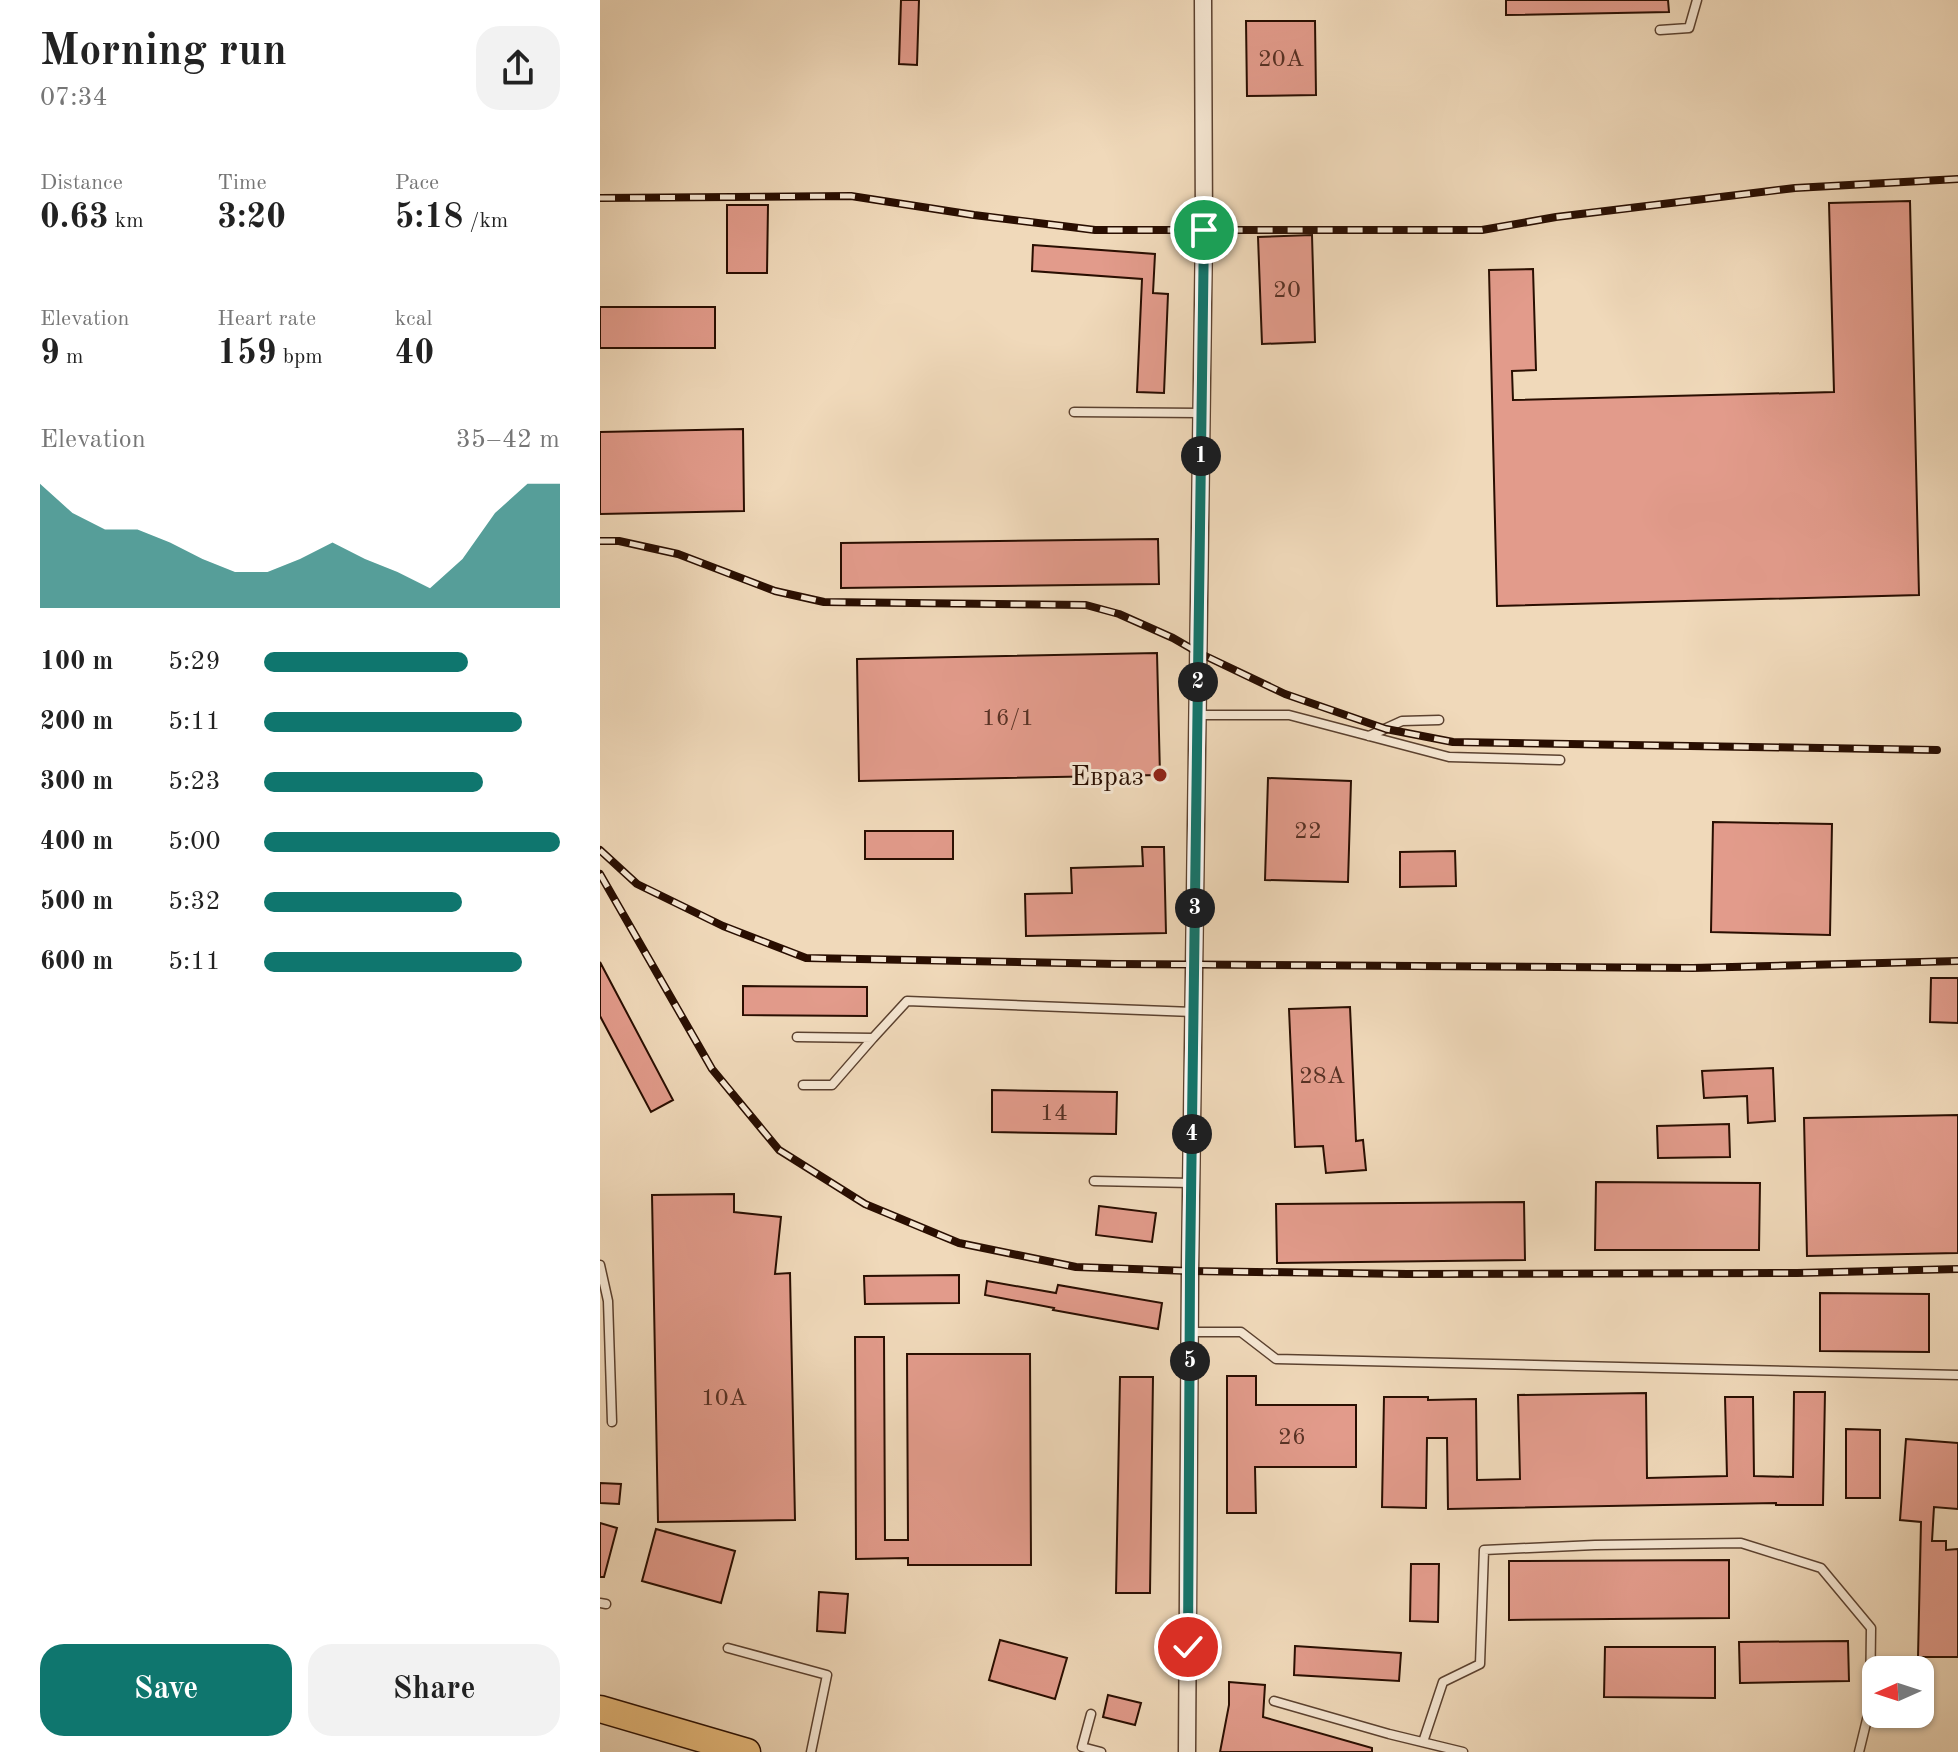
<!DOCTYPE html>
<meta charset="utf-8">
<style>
:root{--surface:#fff;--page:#f2f2f2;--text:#222;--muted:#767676;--accent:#0f766e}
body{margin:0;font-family:"Old Standard TT",serif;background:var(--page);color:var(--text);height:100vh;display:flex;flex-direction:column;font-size:30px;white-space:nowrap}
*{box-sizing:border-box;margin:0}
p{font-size:26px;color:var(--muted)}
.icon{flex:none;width:44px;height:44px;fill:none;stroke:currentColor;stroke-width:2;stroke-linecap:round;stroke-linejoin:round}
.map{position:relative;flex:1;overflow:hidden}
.panel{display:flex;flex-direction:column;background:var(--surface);width:600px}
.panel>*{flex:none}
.needle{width:52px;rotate:267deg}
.tools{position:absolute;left:1262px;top:1656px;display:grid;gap:16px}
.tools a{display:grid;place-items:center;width:72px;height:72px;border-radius:16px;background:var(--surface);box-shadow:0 2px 6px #0004;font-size:40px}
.pin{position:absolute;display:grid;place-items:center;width:68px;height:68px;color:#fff;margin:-34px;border:4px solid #fff;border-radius:50%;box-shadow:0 2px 8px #0007}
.km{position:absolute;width:40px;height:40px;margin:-20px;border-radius:50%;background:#222;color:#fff;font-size:22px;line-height:40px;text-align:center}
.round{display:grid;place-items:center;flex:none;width:84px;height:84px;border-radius:24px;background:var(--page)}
.summary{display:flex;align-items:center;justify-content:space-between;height:136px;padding:0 40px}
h1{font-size:44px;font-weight:600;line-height:60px}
.metrics{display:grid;grid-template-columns:repeat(3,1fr);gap:12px;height:136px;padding:8px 40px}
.metrics div{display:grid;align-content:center}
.metrics b{font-size:34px;font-weight:600}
.metrics small{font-size:22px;font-weight:400}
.metrics p{font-size:22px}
.chart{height:224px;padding:16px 40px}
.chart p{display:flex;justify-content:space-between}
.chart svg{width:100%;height:144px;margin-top:8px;fill:var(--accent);opacity:.7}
.button{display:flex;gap:16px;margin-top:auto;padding:16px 40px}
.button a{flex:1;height:92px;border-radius:24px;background:var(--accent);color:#fff;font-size:32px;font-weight:600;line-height:92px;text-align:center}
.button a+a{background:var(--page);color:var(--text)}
ul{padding:0 40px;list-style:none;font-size:26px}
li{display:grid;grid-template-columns:128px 96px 1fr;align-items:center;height:60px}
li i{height:20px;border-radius:10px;background:var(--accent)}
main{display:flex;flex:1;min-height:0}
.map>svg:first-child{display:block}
</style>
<main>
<section class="panel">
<div class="summary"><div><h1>Morning run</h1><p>07:34</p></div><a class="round"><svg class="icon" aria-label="share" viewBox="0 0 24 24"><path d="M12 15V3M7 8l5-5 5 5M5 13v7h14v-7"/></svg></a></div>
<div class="metrics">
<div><p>Distance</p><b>0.63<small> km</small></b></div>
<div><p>Time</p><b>3:20</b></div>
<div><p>Pace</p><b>5:18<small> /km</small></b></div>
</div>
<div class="metrics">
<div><p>Elevation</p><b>9<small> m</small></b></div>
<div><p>Heart rate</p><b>159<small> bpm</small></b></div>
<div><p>kcal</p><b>40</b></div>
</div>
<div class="chart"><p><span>Elevation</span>35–42 m</p>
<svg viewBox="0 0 160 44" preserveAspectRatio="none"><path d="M0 44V6L10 15L20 20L30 20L40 24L50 29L60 33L70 33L80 29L90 24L100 29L110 33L120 38L130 29L140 15L150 6L160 6V44z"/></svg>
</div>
<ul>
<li><b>100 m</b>5:29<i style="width:69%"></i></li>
<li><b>200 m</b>5:11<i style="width:87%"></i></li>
<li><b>300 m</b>5:23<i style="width:74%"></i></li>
<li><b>400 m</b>5:00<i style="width:100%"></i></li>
<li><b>500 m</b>5:32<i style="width:67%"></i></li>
<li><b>600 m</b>5:11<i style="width:87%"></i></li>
</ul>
<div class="button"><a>Save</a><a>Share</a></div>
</section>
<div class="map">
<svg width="1358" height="1752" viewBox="0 0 1358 1752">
<rect width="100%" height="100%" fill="#f0d9ba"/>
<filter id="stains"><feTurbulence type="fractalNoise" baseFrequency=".0025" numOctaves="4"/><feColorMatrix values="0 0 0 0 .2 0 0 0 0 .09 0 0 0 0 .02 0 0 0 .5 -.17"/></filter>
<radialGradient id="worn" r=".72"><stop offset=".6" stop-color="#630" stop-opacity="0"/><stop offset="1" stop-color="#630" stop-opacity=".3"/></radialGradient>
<path fill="#e29b8b" stroke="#290e01" stroke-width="2" d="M301,0H319L317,65L299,64Z
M906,0H1068L1069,12L906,15Z
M646,21H715L716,95L647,96Z
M1310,201L1319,595L897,606L889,270L933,269L936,370L912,371L913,400L1234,392L1229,203Z
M127,205H168L167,273H127Z
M712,235L715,342L662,344L658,237Z
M433,245L555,254L553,293L568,294L564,393L537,392L542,279L432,271Z
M0,307H115V348H0Z
M143,429L144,511L0,514V432Z
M558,539L559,584L241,588V543Z
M557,653L560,775L259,781L257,659Z
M668,778L751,781L748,882L665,880Z
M1113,822L1232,824L1230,935L1111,932Z
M265,831H353V859H265Z
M542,847H564L566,933L426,936L425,894L472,893L471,868L543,866Z
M855,851L856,886L800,887V852Z
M0,962L73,1100L51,1112L0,1016Z
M1331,978H1358V1023L1330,1022Z
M143,986L267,987V1016L143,1015Z
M750,1007L756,1141L763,1140L766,1170L726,1173L723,1146L695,1147L689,1009Z
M1173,1068L1175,1121L1148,1123L1147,1096L1104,1098L1102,1071Z
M392,1090L517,1092L516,1134L392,1132Z
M1358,1115V1253L1207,1256L1204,1118Z
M1129,1124L1130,1157L1058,1158L1057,1126Z
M996,1182L1160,1183L1159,1250H995Z
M134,1194V1212L181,1217L175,1274L190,1273L195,1520L58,1522L52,1195Z
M924,1202L925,1260L677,1263L676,1204Z
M499,1206L556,1213L552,1242L496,1235Z
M359,1275V1303L265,1304L264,1276Z
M387,1281L456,1293L458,1285L562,1303L558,1329L453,1310L454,1308L385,1295Z
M1220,1293L1329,1294V1352L1220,1351Z
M255,1337H284L285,1540H308L307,1354H430L431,1565H308V1558L256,1559Z
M627,1376H656V1405H756V1467H655L656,1513H627Z
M520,1377H553L550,1593H516Z
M1194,1392H1225L1223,1505H1176V1503L848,1509L847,1438H827L826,1508L782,1507L784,1397H828V1400L876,1399L877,1480L920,1479L918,1395L1046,1393L1047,1478L1127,1476L1125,1397H1153L1154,1476L1193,1477Z
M1246,1429L1280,1430V1498H1246Z
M1306,1439L1358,1443V1509L1334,1507L1332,1541H1346V1550L1358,1549V1657H1318L1321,1522L1300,1520Z
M0,1483L21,1484L19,1504L0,1503Z
M0,1523L17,1528L4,1577H0Z
M56,1529L135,1551L121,1603L42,1581Z
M1129,1560V1618L909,1620V1561Z
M811,1564H839L838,1622L810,1621Z
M219,1592L248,1594L245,1633L217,1631Z
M400,1640L467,1658L455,1699L389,1680Z
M1248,1641L1249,1681L1140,1683L1139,1642Z
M695,1646L801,1653L799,1681L694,1675Z
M1005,1647H1115V1698L1004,1697Z
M629,1682L665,1685L663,1717L772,1748V1752H620L629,1705Z
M508,1695L541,1703L535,1725L503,1717Z"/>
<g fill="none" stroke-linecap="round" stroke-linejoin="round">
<defs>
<path id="service" d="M1060,30L1089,28L1097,0
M474,412L601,413
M598,715H689L849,757L960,760
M769,736L802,721L839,720
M197,1037L273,1038L307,1001L593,1012
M203,1085H232L273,1038
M494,1181L591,1183
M0,1265L8,1301L12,1422
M590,1332H641L676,1359L1358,1375
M0,1603L6,1604
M128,1648L227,1675L211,1752
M674,1701L789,1734L863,1752
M491,1714L482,1747L501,1752
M823,1742L843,1682L880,1664L884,1550L995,1545L1141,1543L1221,1568L1271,1628L1270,1707L1259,1752"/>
<path id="minor" d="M587,1752L590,1271L604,230L603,0"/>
<path id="trunk" d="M0,1709L147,1752"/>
</defs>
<use href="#service" stroke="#5b412f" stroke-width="11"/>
<use href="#minor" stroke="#5b412f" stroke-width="19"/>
<use href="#trunk" stroke="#290e01" stroke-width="29"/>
<use href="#service" stroke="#f5e6d2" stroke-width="8"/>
<use href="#minor" stroke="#f5e6d2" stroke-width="16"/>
<use href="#trunk" stroke="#e8bc7d" stroke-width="26"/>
<defs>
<path id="rail" d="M0,198L251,196L374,215L495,230H882L956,217L1195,188L1358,179
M0,541H19L78,554L175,591L224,602L486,605L519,614L573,638L599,653L685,694L786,729L853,742L1337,750
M0,850L37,884L123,926L206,958L517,964L1093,968L1358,961
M0,874L112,1069L179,1150L265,1204L359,1243L476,1267L590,1271L807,1274L1197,1273L1358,1269"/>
</defs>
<use href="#rail" stroke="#290e01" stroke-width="8"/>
<use href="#rail" stroke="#f5e6d2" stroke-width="5" stroke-dasharray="15" stroke-linecap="butt"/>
</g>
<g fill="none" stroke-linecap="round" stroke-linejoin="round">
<defs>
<path id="route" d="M588,1647L590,1271L604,230"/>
</defs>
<use href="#route" stroke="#fff" stroke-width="16"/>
<use href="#route" stroke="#0f766e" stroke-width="10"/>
</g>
<circle fill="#8f2418" stroke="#f5e6d2" stroke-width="3" cx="560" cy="775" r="8"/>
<g text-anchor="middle" stroke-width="6" stroke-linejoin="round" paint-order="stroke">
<g font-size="24" fill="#573124">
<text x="681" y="66">20А</text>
<text x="687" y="297">20</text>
<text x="408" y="725">16/1</text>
<text x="708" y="838">22</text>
<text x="722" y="1083">28А</text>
<text x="454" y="1120">14</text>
<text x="124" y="1405">10А</text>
<text x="692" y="1444">26</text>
</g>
<g font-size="28" fill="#290e01" stroke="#f5e6d2" text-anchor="end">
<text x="544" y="785">Евраз</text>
</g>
</g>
<rect width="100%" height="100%" filter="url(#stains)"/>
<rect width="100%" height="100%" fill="url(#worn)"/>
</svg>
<div class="tools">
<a><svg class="needle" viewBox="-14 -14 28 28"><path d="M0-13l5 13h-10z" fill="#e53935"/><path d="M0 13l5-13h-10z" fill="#767676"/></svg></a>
</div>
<div class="pin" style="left:604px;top:230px;background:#1e9e55"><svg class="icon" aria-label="arrive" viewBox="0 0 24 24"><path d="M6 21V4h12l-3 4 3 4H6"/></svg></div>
<div class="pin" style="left:588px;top:1647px;background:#d93025"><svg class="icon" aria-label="check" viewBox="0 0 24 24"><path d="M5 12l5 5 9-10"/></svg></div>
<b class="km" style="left:601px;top:456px">1</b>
<b class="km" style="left:598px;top:682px">2</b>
<b class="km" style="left:595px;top:908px">3</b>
<b class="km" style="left:592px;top:1134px">4</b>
<b class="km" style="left:590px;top:1361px">5</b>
</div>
</main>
